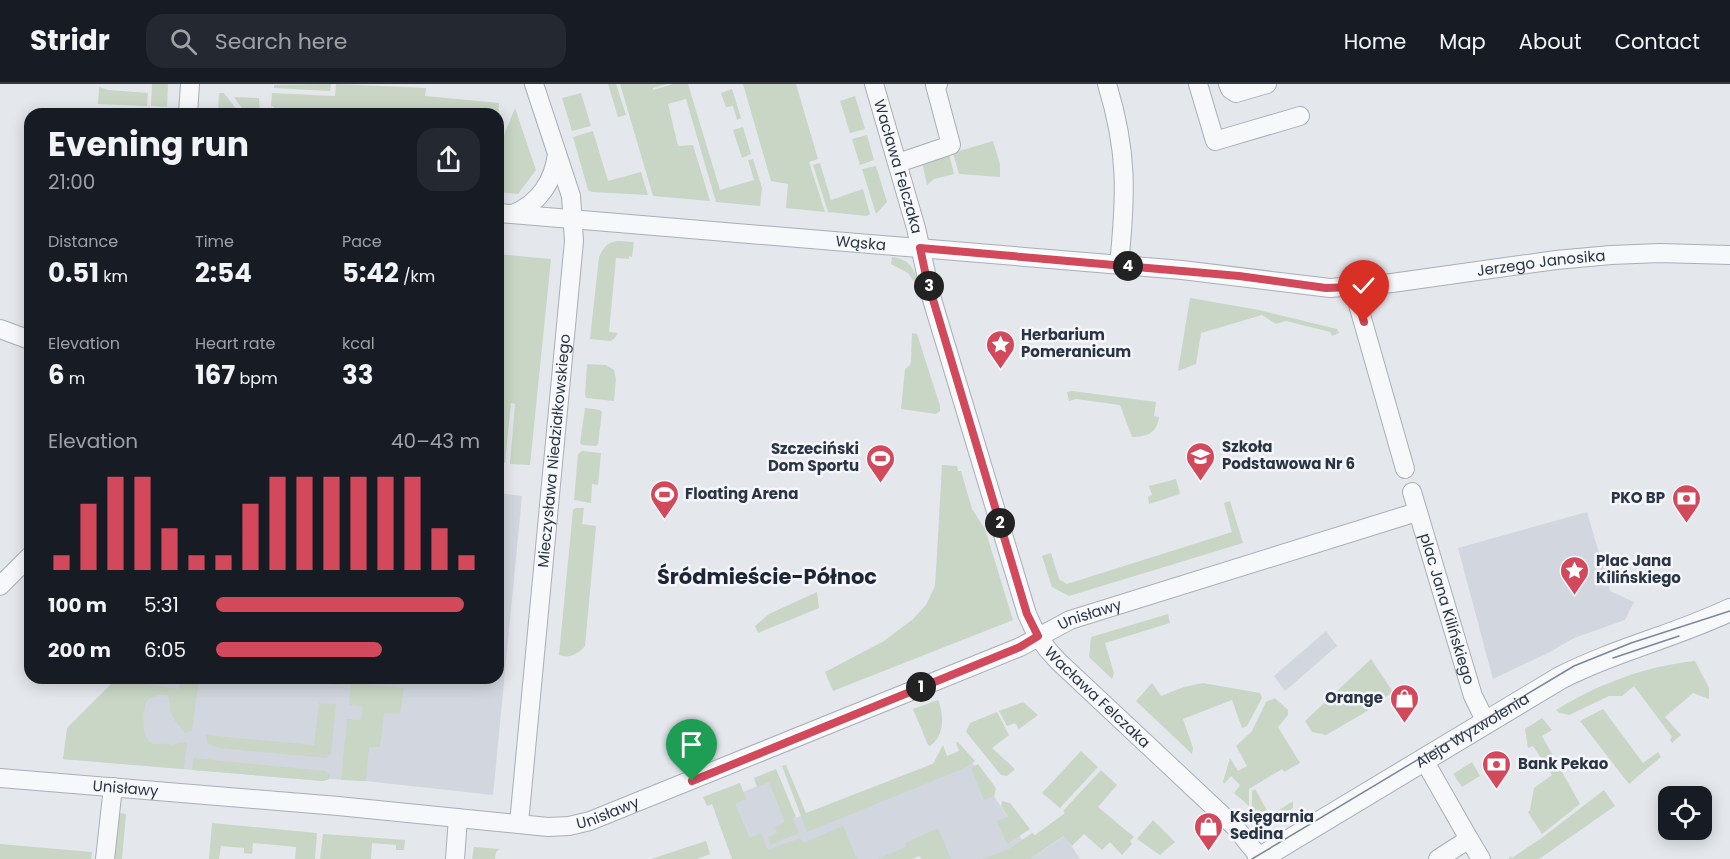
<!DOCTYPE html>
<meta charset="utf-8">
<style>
:root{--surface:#171b24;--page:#242831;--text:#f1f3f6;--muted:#9ea1a6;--line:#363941;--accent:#d1495b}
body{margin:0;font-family:Poppins,sans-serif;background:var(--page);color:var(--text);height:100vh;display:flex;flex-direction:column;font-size:22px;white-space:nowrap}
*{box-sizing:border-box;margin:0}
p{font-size:20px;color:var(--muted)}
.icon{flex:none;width:33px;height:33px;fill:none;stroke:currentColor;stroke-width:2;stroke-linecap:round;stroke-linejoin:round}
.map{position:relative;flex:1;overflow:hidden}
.panel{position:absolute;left:24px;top:24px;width:480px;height:576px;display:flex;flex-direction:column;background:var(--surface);border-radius:18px;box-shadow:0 3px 15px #0003}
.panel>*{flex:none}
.fabs{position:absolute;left:1658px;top:702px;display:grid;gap:12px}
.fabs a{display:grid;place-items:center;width:54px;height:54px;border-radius:12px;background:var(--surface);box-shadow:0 3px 15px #0003;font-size:30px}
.pin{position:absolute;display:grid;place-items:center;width:51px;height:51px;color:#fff;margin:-62px -26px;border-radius:50% 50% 50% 0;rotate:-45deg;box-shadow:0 0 6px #0007}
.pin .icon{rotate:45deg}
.km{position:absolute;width:30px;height:30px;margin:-15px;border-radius:50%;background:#222;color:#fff;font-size:16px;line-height:30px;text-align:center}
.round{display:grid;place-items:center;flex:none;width:63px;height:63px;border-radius:18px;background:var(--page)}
.headline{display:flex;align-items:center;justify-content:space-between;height:102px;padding:0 24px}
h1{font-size:33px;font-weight:700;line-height:45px}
.figures{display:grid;grid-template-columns:repeat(3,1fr);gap:9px;height:102px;padding:6px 24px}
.figures div{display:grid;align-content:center}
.figures b{font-size:26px;font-weight:700}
.figures small{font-size:16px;font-weight:400}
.figures p{font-size:16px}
.chart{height:168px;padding:12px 24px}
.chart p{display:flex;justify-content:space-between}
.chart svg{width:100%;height:108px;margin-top:6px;stroke:var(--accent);stroke-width:6}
ul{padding:0 24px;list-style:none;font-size:20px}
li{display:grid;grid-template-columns:96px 72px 1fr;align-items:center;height:45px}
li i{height:15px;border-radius:8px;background:var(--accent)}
header{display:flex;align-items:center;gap:36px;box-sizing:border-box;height:84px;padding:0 30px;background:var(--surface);border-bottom:2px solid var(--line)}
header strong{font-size:28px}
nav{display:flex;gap:33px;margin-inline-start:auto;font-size:21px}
.search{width:420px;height:54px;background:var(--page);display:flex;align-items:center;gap:15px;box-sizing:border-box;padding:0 21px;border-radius:18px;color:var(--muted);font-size:22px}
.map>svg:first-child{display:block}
</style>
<header>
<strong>Stridr</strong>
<div class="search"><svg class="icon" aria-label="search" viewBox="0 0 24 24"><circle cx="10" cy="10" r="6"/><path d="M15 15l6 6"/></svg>Search here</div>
<nav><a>Home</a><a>Map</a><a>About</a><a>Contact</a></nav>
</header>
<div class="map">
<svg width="1730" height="775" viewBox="0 0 1730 775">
<rect width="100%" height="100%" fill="#e4e7ec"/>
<path fill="#d2d6de" d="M498,409L522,412L493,711L366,697L330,695L323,697L63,675L117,594H498Z
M1587,428L1610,507L1634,518L1625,536L1574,554L1550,568L1493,595L1458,464Z
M1326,547L1337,562L1285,607L1274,592Z
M965,667L1027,763L1009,775H941L934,763L905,775H739L716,719L775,695L793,735Z
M1065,752L1080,775H1030Z"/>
<path fill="#c9d6c5" d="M152,0H168L167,23L151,22Z
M331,0L330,7L274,4V1Z
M336,0L426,4L425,12L499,19L498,42V30H340L274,25V23L271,22L272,9L335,12Z
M608,0H616L626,31L618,33Z
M620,0H667L653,4V6L673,0H688L720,106L754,96L748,76L753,75L762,104L760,122L716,118L686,15L668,20L678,62L693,61L710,117L653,112Z
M743,0H796L818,75L809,78L825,128L786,124L788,100L771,97Z
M99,3L108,6L148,9L147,22L98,20Z
M732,5L741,34L737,36L733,22L726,23L721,9Z
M219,9H224L240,30H218Z
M581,9L591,42L572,47L562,14Z
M855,12L865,45L850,49L840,17Z
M234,13L259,14L260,30H246Z
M515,24L536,86L518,110L498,108V66Z
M743,43L751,70L742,74L733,46Z
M593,47L608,97L641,88L648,111L592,108L588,106L573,53Z
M867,51L874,76L860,81L852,55Z
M993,57L1000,80V93L959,90L953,69Z
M949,70L954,90L934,95L927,101L922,78Z
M820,79L831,116L863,105L870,130L867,132L828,128L813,81Z
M876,82L887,118L876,130L862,85Z
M618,157L634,158L632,173L629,172V175L616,174L609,248L618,249L614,255L610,257L590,255L599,173C604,163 607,158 618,157Z
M498,170L551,175L530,381L510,380L515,320L511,319L505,379H498Z
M892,173C908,175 914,183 918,198L915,199L908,189L891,180Z
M1190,214L1259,226L1337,245L1339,249L1332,252L1330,248L1286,237L1276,240L1262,231L1201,249L1196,280L1178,287Z
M912,249L917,250L940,322V327L936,330L901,325L905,285L910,281L911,277Z
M587,280L606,281L614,286L616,295L614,317L586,314L585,311Z
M1072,307L1156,318L1154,332L1159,333C1157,349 1147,353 1132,353L1120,321L1076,315L1069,317L1067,308Z
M585,324L600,326L602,328L598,360L596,362L582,361L580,359Z
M582,367L601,369L598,401L592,400L591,419L574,416L578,370Z
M942,381L957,382L958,387H961L972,425L985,445L1013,536L833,607L825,588L884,557L913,535L926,521L935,502L936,487Z
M1176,395L1180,410L1149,420L1148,413L1152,411L1149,402Z
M1230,417L1243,459L1069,512L1052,503L1042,472L1051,469L1059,495L1067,500L1232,448L1224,419Z
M576,424H584L582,440L596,442L585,562C578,570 569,575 559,571L573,426Z
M817,508L819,524L758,549L755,542L769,530Z
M1168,530L1170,539L1105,559L1114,589L1112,595L1089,573L1091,553Z
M1371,575L1393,608L1382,615L1383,618L1326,651L1312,648L1305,637Z
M1695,577L1709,604V615L1693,609L1665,633L1681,651L1672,659L1670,656L1672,653L1634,602L1622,612H1609L1569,631L1560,629L1556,626C1598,600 1646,582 1695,577Z
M117,594H147L146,600L179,605L181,594H199L192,647L185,649C181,643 174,637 172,631C168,624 172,618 167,611C161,610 152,611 148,616C141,626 141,651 151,659C158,662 165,658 172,661L180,658L187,659L184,685L63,675L67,644Z
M268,594H338L337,601Z
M351,599L404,604L400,630L384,629L380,663H369L366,697L341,696L347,635L361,636L363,623L349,621Z
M1152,599L1161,612L1184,603L1203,599L1260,609L1262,614L1247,642L1242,644L1232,616L1183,635L1193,664L1192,670L1136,617Z
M1275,614L1288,626V631L1278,643L1300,679L1284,688L1282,685L1249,705V722L1234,709L1240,701L1231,692L1224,700L1223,698L1230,674L1238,687L1247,682L1236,662L1252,647L1266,618Z
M938,616C944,631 945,651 930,662L928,661L913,625Z
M1023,618L1038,631L1019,645L1015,639L1007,642L999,627Z
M319,619L336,620L331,670L326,674L219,664L207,659L206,651L314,661Z
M1603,625L1643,679L1658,668L1661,673L1629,700L1580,637Z
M997,628L1009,651L992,664L1015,685L1007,692L1001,691L966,648L970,639Z
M1542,634L1552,646L1542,652L1580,720L1542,750L1528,728L1530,726L1534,704L1552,691L1533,662L1528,664L1525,645Z
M956,658H958L975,677L967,683L807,748L782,682L786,681L806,729L933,680L943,661L947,672L959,667Z
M1081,667L1098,683L1060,724L1042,709Z
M193,674L326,687L330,691L329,695L323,697L192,686Z
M1472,678L1480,692L1462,703L1453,690Z
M978,680L996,704L994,712L984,716L971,684Z
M776,685L796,733L793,735L799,749L770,761L768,753L777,749L775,743L785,738L769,698L757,703L754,694Z
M1101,686L1117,701L1098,723L1134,753L1130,757L1132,760L1122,771L1110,758L1102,766L1084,750L1072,762L1064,752L1030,775H982L1009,765L1032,749L1035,751L1065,729L1063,727Z
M740,699L746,715L735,720L750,754L761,749L768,766L800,754L803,759L843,742L857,775H732L712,720L707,722L703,713Z
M1255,705L1270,732L1293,717V724L1270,738L1265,736L1252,724V707Z
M1604,706L1615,722L1539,775H1509L1510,772L1512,774L1543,753Z
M1002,717L1010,719L1030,745L1007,760L997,737L1008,733L1001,722Z
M119,729L126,730L122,775H114Z
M1153,736L1175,758L1160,771L1137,755Z
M212,739L317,749L315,775H295L296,763L253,759L252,770L244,769V764L221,762L219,775H209Z
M938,744L951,775H922L919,772L913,775H877L906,763L905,759Z
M323,750L405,756L404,766H396V761L372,759L371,775H320Z
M706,757L710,770L697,775H651Z
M0,760L92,768L91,775H0Z
M474,763L500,765L496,768L495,775H472Z"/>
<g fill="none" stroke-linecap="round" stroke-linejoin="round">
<defs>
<g id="minor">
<path id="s1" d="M874,0L916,144L931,212L1027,530C1034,548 1044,563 1058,577L1235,743L1260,774"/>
<path d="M1107,0C1128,68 1126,111 1119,181"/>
<path d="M1198,0L1215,57L1300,32"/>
<path d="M1228,0L1230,5L1236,9L1267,0"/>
<path d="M188,30L190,0"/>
<path d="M898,79L951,61L935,1L938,0"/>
<path id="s2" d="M498,129L1182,186L1330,204L1392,199L1556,176L1611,171L1660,169L1730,171"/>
<path d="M513,130C539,120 554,96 557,70"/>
<path d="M1353,203L1405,385"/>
<path d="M0,245L30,256"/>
<path id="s3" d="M1412,408L1473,612L1486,638"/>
<path d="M0,502L30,472"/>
<path d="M1424,676L1469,755L1438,775"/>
<path id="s4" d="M0,694L338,722L548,743L569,742L590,737L1020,563L1070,536L1417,428"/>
<path id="s5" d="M519,739L574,157L571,112L534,0"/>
<path d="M1469,755L1481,775"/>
<path d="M105,775L113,703"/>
<path d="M455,775L458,734"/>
</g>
<g id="tertiary">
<path id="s6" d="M1259,775L1560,594C1615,566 1675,552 1730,526"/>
</g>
</defs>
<use href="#minor" stroke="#a9aeb7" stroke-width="20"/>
<use href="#tertiary" stroke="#a9aeb7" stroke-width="24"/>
<use href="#minor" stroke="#f7f8fa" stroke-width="18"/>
<use href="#tertiary" stroke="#f7f8fa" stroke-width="22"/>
<path stroke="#7d8696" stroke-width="1.5" d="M1613,574L1679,552
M1252,775L1574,582L1631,559L1730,527"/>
</g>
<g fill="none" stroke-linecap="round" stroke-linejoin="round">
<defs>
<path id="route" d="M692,697L1020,563L1038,552L1027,530L926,192L920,164L1239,192L1326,204L1353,203L1364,238"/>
</defs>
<use href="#route" stroke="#fff" stroke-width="12"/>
<use href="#route" stroke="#d1495b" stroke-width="8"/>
</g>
<defs>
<symbol id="sight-pin" viewBox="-11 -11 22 30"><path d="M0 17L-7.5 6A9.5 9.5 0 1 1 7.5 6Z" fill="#d1495b" stroke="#f4f6f9"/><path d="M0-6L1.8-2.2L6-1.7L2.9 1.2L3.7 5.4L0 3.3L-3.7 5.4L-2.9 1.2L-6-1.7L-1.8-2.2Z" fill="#fff"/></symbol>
<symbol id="school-pin" viewBox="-11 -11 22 30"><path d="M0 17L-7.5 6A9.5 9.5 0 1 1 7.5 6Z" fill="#d1495b" stroke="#f4f6f9"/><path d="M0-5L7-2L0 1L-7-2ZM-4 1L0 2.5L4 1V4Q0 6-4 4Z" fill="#fff"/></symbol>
<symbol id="stadium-pin" viewBox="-11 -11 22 30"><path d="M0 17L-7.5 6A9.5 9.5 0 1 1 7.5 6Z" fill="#d1495b" stroke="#f4f6f9"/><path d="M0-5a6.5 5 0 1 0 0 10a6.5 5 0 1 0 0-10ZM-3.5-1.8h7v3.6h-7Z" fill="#fff"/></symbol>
<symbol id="bank-pin" viewBox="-11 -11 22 30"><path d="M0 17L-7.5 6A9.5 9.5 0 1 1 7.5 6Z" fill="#d1495b" stroke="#f4f6f9"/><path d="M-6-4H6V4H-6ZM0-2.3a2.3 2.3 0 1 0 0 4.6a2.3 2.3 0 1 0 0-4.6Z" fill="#fff"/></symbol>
<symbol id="shop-pin" viewBox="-11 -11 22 30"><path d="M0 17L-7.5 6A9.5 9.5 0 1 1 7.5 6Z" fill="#d1495b" stroke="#f4f6f9"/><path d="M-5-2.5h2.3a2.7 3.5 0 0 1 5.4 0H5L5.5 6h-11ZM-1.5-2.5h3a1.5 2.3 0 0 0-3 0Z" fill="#fff"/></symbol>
</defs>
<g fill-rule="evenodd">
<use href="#sight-pin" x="984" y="244" width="33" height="45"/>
<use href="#school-pin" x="1184" y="356" width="33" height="45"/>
<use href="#stadium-pin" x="864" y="358" width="33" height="45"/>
<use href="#stadium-pin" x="648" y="394" width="33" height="45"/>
<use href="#bank-pin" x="1670" y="398" width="33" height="45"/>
<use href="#sight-pin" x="1558" y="470" width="33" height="45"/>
<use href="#shop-pin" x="1388" y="598" width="33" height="45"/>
<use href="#bank-pin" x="1480" y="664" width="33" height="45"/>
<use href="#shop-pin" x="1192" y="726" width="33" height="45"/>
</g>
<g text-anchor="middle" stroke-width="5" stroke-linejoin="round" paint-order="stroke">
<g font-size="15" fill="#2b3445" stroke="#f4f6f9">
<text dy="5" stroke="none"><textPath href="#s1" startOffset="86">Wacława Felczaka</textPath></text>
<text dy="5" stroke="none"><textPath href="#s2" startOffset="364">Wąska</textPath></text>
<text dy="5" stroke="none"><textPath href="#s2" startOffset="1048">Jerzego Janosika</textPath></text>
<text dy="5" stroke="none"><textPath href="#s5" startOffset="374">Mieczysława Niedziałkowskiego</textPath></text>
<text dy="5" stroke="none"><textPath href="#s3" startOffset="122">plac Jana Kilińskiego</textPath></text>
<text dy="5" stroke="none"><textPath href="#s4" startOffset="1134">Unisławy</textPath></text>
<text dy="5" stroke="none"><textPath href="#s1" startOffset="662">Wacława Felczaka</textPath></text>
<text dy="5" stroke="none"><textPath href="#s6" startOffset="249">Aleja Wyzwolenia</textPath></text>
<text dy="5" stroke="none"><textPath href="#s4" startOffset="126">Unisławy</textPath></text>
<text dy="5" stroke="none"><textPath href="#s4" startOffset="612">Unisławy</textPath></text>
</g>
<g font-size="15" font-weight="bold" fill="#2b3445" stroke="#f4f6f9" text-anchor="start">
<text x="1021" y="256">Herbarium<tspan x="1021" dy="17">Pomeranicum</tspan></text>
<text x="1222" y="368">Szkoła<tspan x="1222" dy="17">Podstawowa Nr 6</tspan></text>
<text x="859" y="370" text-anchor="end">Szczeciński<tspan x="859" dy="17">Dom Sportu</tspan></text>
<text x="685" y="415">Floating Arena</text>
<text x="1665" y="419" text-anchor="end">PKO BP</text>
<text x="1596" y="482">Plac Jana<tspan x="1596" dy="17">Kilińskiego</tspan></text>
<text x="1383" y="619" text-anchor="end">Orange</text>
<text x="1518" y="685">Bank Pekao</text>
<text x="1230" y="738">Księgarnia<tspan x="1230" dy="17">Sedina</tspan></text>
</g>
<g font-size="21" font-weight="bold" fill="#1d2536" stroke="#f4f6f9">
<text x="767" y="500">Śródmieście-Północ</text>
</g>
</g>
</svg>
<div class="fabs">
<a><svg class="icon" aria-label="locate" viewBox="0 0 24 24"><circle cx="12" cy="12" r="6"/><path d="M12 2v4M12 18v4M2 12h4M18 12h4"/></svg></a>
</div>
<div class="pin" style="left:692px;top:697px;background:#1e9e55"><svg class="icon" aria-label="arrive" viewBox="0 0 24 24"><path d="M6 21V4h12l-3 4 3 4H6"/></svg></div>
<div class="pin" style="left:1364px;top:238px;background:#d93025"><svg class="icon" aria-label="check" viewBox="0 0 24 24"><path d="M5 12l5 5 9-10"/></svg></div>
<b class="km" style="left:921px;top:603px">1</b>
<b class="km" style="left:1000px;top:439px">2</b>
<b class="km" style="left:929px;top:202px">3</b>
<b class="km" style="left:1128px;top:182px">4</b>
<section class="panel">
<div class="headline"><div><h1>Evening run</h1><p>21:00</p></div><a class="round"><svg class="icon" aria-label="share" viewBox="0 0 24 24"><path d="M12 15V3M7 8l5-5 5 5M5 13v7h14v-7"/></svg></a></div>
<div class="figures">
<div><p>Distance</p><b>0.51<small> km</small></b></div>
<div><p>Time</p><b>2:54</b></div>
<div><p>Pace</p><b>5:42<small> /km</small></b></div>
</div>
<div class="figures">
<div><p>Elevation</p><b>6<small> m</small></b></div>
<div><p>Heart rate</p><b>167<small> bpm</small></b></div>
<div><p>kcal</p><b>33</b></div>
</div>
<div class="chart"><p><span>Elevation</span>40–43 m</p>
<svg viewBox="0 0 160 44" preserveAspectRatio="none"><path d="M5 44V38M15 44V17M25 44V6M35 44V6M45 44V27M55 44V38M65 44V38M75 44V17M85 44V6M95 44V6M105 44V6M115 44V6M125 44V6M135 44V6M145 44V27M155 44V38"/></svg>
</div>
<ul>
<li><b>100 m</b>5:31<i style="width:94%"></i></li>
<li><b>200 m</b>6:05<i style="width:63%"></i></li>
</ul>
</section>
</div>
